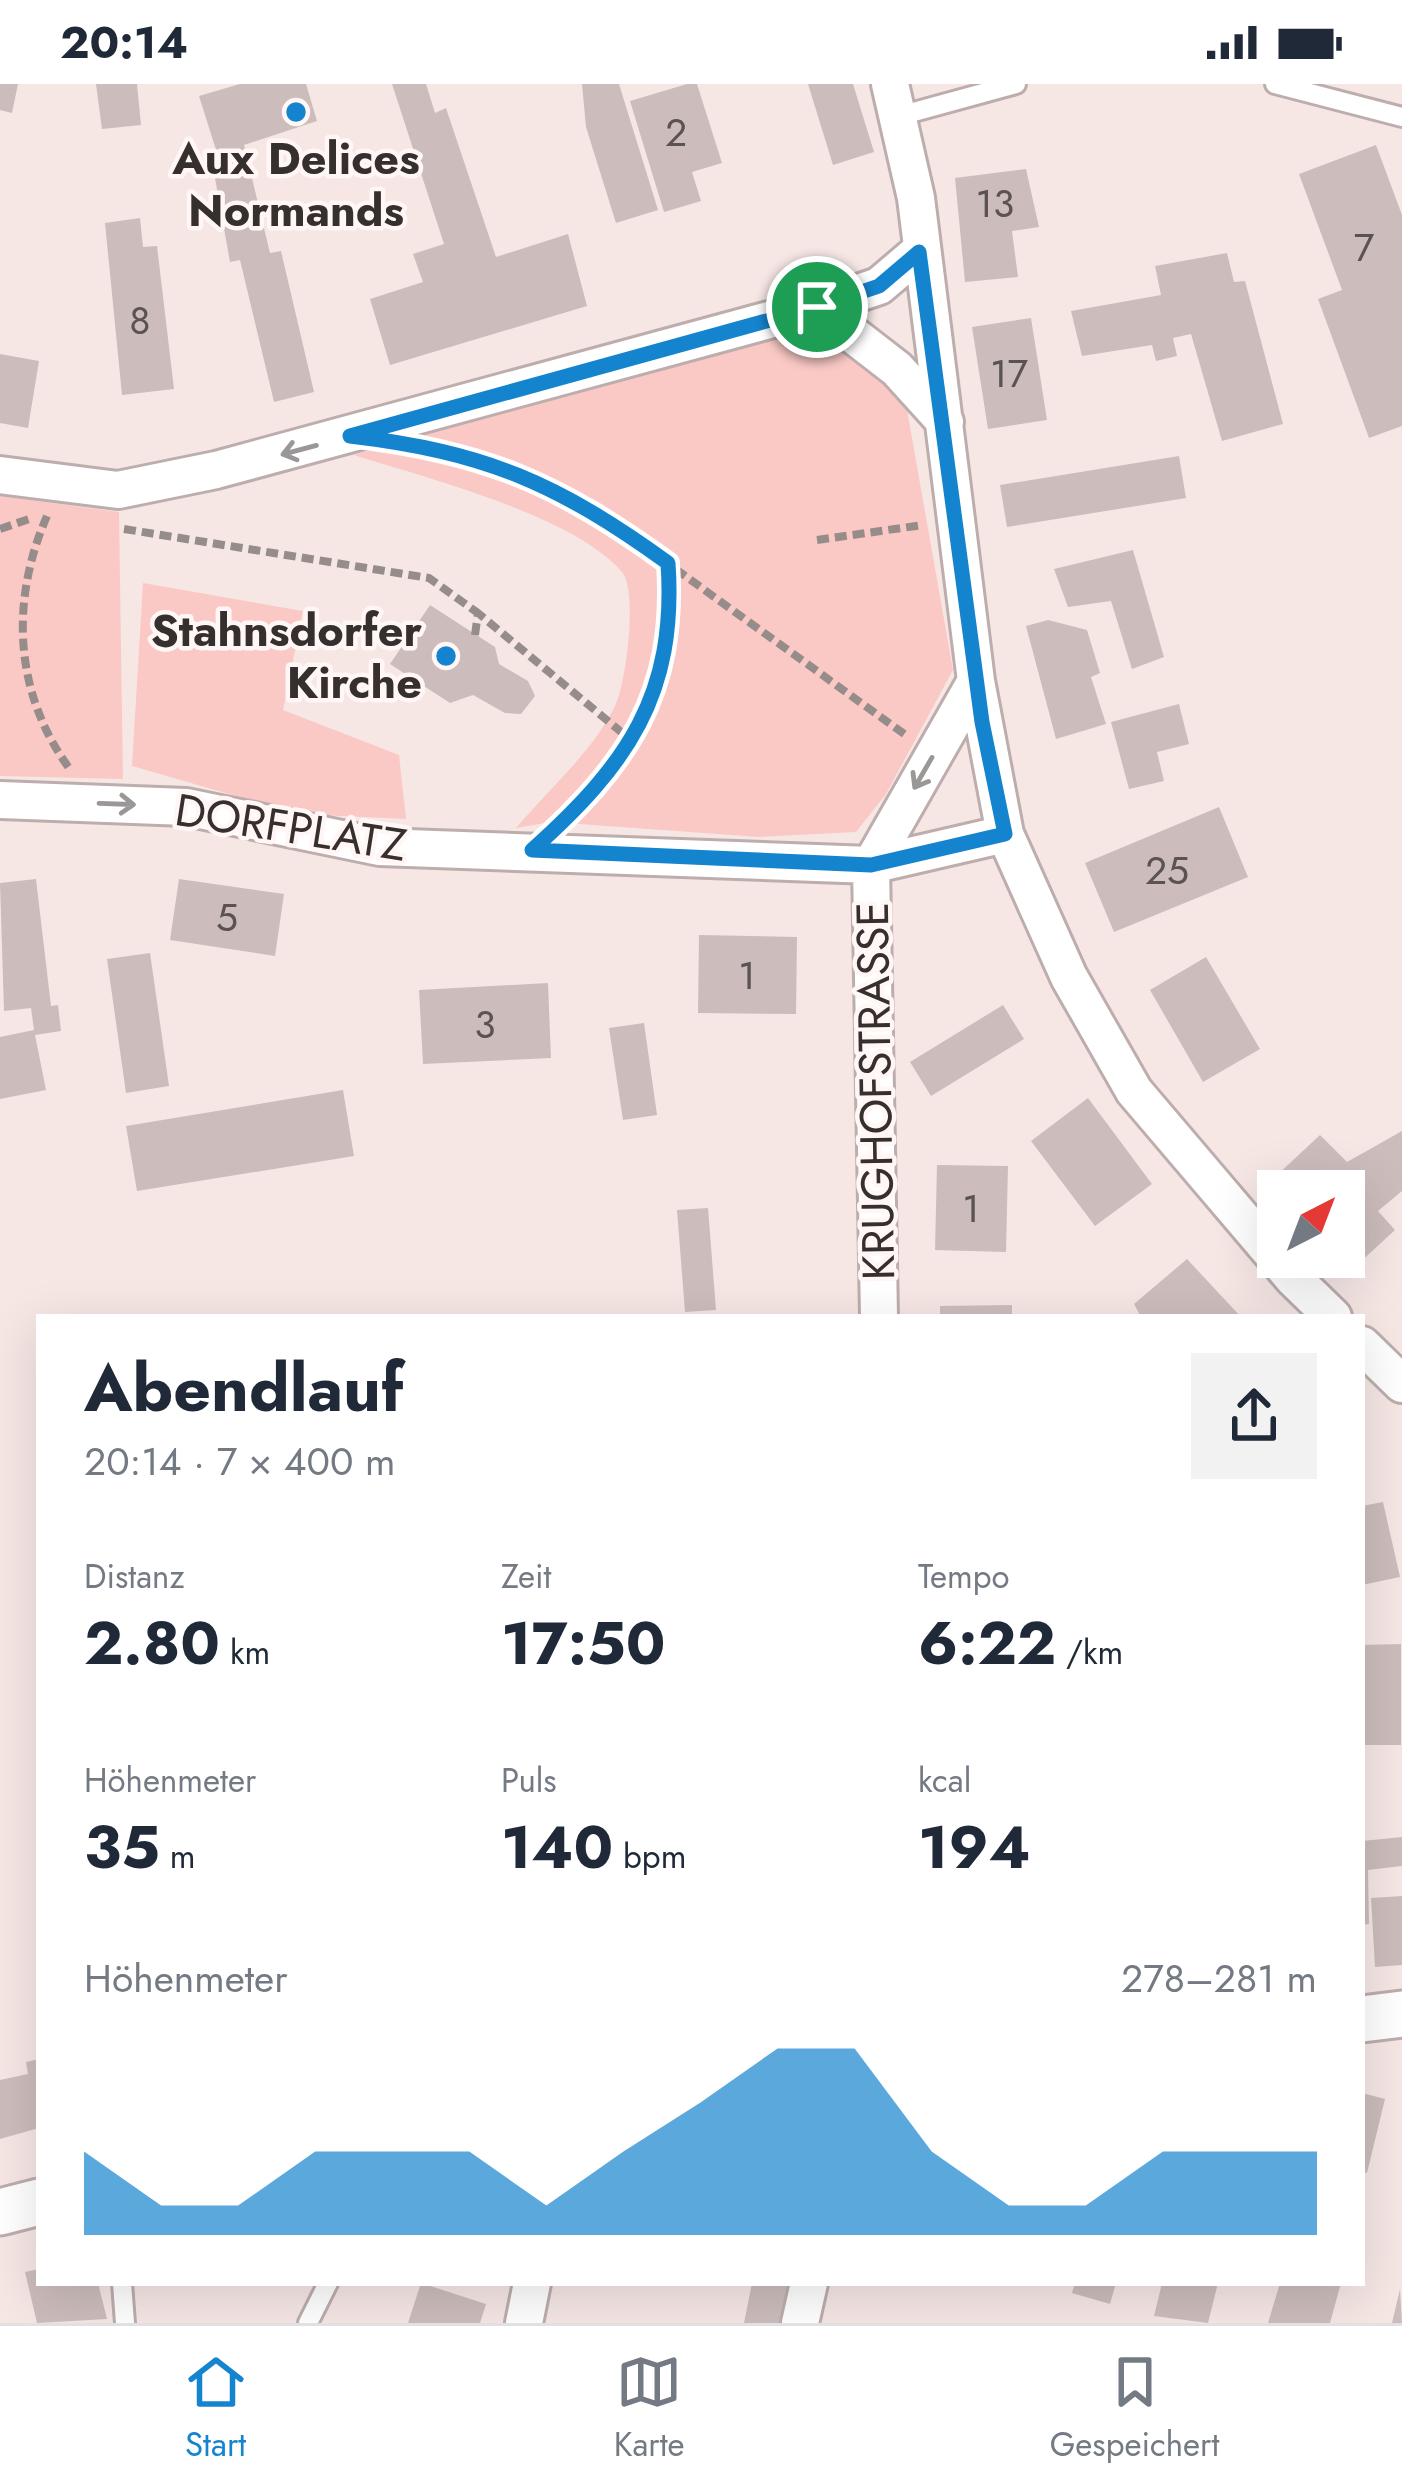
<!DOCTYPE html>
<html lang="de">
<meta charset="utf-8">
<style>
:root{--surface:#fff;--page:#f2f2f3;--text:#1f2937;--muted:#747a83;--line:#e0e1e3;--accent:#1584ce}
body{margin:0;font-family:Jost,sans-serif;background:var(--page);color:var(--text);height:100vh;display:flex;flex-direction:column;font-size:45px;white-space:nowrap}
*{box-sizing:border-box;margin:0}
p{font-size:39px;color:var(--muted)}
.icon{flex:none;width:66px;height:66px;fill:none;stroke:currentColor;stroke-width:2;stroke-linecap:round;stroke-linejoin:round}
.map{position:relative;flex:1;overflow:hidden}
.sheet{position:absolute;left:36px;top:1230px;width:1329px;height:972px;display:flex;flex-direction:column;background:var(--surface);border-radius:0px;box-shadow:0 12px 48px #0002}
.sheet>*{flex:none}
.needle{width:78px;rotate:42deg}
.buttons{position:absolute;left:1257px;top:1086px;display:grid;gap:24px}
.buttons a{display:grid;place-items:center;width:108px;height:108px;border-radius:0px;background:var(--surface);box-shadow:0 12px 48px #0002;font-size:60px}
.pin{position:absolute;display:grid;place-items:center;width:102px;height:102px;color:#fff;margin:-51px;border:6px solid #fff;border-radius:50%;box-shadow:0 3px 12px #0007}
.round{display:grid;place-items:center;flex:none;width:126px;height:126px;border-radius:0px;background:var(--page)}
.overview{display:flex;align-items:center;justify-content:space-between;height:204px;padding:0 48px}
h1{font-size:66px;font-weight:700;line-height:90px}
.stats{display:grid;grid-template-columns:repeat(3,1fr);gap:18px;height:204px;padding:12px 48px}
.stats div{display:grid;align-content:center}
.stats b{font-size:60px;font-weight:700}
.stats small{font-size:33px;font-weight:400}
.stats p{font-size:33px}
.chart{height:336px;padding:24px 48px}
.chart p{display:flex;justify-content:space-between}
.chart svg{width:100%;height:216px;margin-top:12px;fill:var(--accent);opacity:.7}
.status{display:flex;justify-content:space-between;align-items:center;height:84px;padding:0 60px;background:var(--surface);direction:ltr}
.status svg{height:33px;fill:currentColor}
.tabs{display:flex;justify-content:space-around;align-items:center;height:168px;border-top:3px solid var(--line);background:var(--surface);font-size:33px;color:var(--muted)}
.tabs a{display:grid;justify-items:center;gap:6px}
.tabs .active{color:var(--accent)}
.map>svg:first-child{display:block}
</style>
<div class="status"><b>20:14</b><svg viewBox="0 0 49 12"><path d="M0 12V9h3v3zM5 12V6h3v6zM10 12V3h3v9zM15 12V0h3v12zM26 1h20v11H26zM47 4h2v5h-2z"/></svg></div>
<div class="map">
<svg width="1402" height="2239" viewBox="0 0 1402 2239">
<rect width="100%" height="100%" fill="#f6e7e5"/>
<path fill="#fac9c5" d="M802,247L830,255L906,320L953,586L886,710L856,748L759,753L551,738L516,744C548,706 593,667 615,622C626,600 638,507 622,488C573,431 426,394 354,371L775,248Z
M0,412L119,428L123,695L0,692Z
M143,499L303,527L283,626L399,671L406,735L298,730L132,682Z"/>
<path fill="#ccbdbc" d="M0,0H18L12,29L0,26Z
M96,0H137L141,41L102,45Z
M240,0H306L317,37L244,61L270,169L281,167L314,308L274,318L240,176L230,178L211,72L217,69L199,12Z
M392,0H426L435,29L446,24L496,173L568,150L587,222L390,281L370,215L423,198L413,170L444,160Z
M582,0H619L658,126L616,139L586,43Z
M687,0H697L722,79L692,88L701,117L664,128L630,17Z
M808,0H853L874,68L833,81Z
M1376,61L1402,131V342L1369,354L1318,215L1342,206L1299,90Z
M1026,85L1039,143L1012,147L1018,193L965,198L955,94Z
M140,134L143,163L157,162L174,305L122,311L105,139Z
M1227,169L1234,198L1245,197L1283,340L1222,357L1191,250L1173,254L1177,272L1156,277L1152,261L1082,272L1071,227L1161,211L1155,182Z
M1031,234L1047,336L988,345L972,243Z
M0,270L39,277L28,344L0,339Z
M1179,372L1186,414L1007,443L1000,401Z
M1133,466L1164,573L1132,585L1111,517L1068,523L1054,485Z
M430,521L495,563L499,580L528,597L535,612L521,630L505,629L473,611L450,619L390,580Z
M1048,536L1087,546L1100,589L1091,593L1106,640L1056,655L1026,542Z
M1179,620L1189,660L1157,668L1164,697L1129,705L1111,638Z
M1219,723L1248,793L1114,848L1085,779Z
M36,795L51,922L58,921L61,947L35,951L46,1006L0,1015V953L34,946L31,924L4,927L0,799Z
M179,795L284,810L275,872L170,856Z
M699,851L797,853L796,930L698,929Z
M150,869L169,1002L126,1009L107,875Z
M1206,873L1260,965L1203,998L1150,906Z
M548,899L551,974L423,980L419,906Z
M1003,921L1024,955L931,1012L910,978Z
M644,939L657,1031L623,1036L609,944Z
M343,1006L354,1072L137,1107L126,1042Z
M1088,1014L1152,1100L1095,1142L1031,1057Z
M1402,1047V1107L1378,1127L1395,1146L1357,1181L1344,1167V1107H1288L1275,1093L1320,1051L1347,1078Z
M937,1081L1008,1082L1006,1168L935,1166Z
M708,1124L716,1226L685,1228L677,1126Z
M1187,1175L1241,1233H1141L1134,1220Z
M1012,1221V1233H940V1222Z
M1383,1418L1400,1493L1362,1501V1422Z
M1401,1560V1661H1362V1561Z
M1402,1753V1782L1368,1786L1369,1840L1362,1841V1757Z
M1402,1812V1881L1375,1883L1371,1814Z
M39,1975V2044L0,2055V1996L28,1990L26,1978Z
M1362,2009L1385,2015L1367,2089L1362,2087Z
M39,2185V2199H98L107,2235L37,2239L25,2188Z
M421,2199L486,2220L480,2239H408Z
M752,2199H794L786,2239H744Z
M1075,2199H1116L1110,2220L1072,2209Z
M1162,2199H1218L1208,2239L1154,2232Z
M1280,2199H1341L1330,2239H1268Z
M1400,2205L1402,2239H1392Z"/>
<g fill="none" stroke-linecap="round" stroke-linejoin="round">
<defs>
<path id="service" d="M1275,0L1402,33
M899,32L1016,0
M122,2199L125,2239
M308,2239L328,2199"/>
<path id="minor" d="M890,0L916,114L976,597L1005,750L1069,893L1134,1007L1293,1194L1333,1233
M817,223L897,285L945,338
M0,391L118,406L216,386L817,223L879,202L919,168
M0,716L186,723L380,763L871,781L1005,750
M871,781L879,1233
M871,781L976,597
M1362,1261L1402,1300
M524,2239L532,2199
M800,2239L809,2199"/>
<path id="tertiary" d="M1362,1935L1402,1930
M0,2128L39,2118"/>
</defs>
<use href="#service" stroke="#bdaead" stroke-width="24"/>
<use href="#minor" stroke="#bdaead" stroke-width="42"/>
<use href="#tertiary" stroke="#bdaead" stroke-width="51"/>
<path stroke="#968c8a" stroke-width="8" stroke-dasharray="12 6" stroke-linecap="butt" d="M437,364L546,400L602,432L907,652
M47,432C10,517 14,608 69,684
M0,445L32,434
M124,445L429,494L478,529
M817,456L923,441
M475,551L478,529L632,657
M567,735C643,667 674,580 668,480"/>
<use href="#service" stroke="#fff" stroke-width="18"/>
<use href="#minor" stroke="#fff" stroke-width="36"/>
<use href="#tertiary" stroke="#fff" stroke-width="45"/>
</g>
<defs><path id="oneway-shaft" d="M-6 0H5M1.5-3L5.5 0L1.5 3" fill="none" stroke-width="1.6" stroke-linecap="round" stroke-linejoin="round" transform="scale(3)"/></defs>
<g stroke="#9a9796">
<use href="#oneway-shaft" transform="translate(299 366) rotate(165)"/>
<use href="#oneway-shaft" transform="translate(923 689) rotate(120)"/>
<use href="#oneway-shaft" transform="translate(117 720) rotate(2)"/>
</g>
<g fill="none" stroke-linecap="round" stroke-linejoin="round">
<defs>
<path id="route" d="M919,168L982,638L1005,750L871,781L532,766C627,681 677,611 668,479C557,399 486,368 350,352L817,223L879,202Z"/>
</defs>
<use href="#route" stroke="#fff" stroke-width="24"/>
<use href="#route" stroke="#1584ce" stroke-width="15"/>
</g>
<g fill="#1584ce" stroke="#fff6f5" stroke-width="4.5">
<circle cx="296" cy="28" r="12"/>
<circle cx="446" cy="572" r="12"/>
</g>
<g text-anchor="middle" stroke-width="9" stroke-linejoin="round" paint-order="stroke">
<g font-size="39" fill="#5b5252">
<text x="676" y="62">2</text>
<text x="995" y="133">13</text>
<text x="1364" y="177">7</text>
<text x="140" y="250">8</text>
<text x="1009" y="303">17</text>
<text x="1167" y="800">25</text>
<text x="227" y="847">5</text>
<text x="747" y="905">1</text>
<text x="485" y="954">3</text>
<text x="971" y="1138">1</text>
</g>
<g font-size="45" font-weight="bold" fill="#352f2e" stroke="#fff6f5">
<text x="296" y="90">Aux Delices<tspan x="296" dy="52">Normands</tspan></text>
<text x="422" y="562" text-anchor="end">Stahnsdorfer<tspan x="422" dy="52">Kirche</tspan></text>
</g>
<g font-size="45" fill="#352f2e" stroke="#fff6f5">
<text transform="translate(291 743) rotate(9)" y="16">DORFPLATZ</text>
<text transform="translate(875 1007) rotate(-91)" y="16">KRUGHOFSTRASSE</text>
</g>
</g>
</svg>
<div class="buttons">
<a><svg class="needle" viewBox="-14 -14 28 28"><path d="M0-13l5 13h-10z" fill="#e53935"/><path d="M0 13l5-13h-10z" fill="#747a83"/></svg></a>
</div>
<div class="pin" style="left:817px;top:223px;background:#1e9e55"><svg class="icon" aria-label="arrive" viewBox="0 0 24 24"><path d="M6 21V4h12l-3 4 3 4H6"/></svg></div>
<section class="sheet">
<div class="overview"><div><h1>Abendlauf</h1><p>20:14 · 7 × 400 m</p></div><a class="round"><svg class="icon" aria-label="share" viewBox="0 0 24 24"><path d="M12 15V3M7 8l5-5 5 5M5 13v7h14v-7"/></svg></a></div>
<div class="stats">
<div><p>Distanz</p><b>2.80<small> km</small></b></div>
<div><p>Zeit</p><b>17:50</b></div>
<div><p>Tempo</p><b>6:22<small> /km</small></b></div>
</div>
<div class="stats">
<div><p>Höhenmeter</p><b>35<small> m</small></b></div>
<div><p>Puls</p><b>140<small> bpm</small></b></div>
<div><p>kcal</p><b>194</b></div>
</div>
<div class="chart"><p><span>Höhenmeter</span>278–281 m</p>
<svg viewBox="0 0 160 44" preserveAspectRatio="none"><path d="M0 44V27L10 38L20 38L30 27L40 27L50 27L60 38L70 27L80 17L90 6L100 6L110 27L120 38L130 38L140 27L150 27L160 27V44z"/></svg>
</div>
</section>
</div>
<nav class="tabs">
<a class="active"><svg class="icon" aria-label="home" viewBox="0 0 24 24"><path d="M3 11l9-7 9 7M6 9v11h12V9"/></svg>Start</a>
<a><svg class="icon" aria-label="map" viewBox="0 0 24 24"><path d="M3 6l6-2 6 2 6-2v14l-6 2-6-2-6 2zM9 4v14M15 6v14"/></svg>Karte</a>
<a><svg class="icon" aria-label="saved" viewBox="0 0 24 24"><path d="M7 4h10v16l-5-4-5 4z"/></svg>Gespeichert</a>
</nav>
